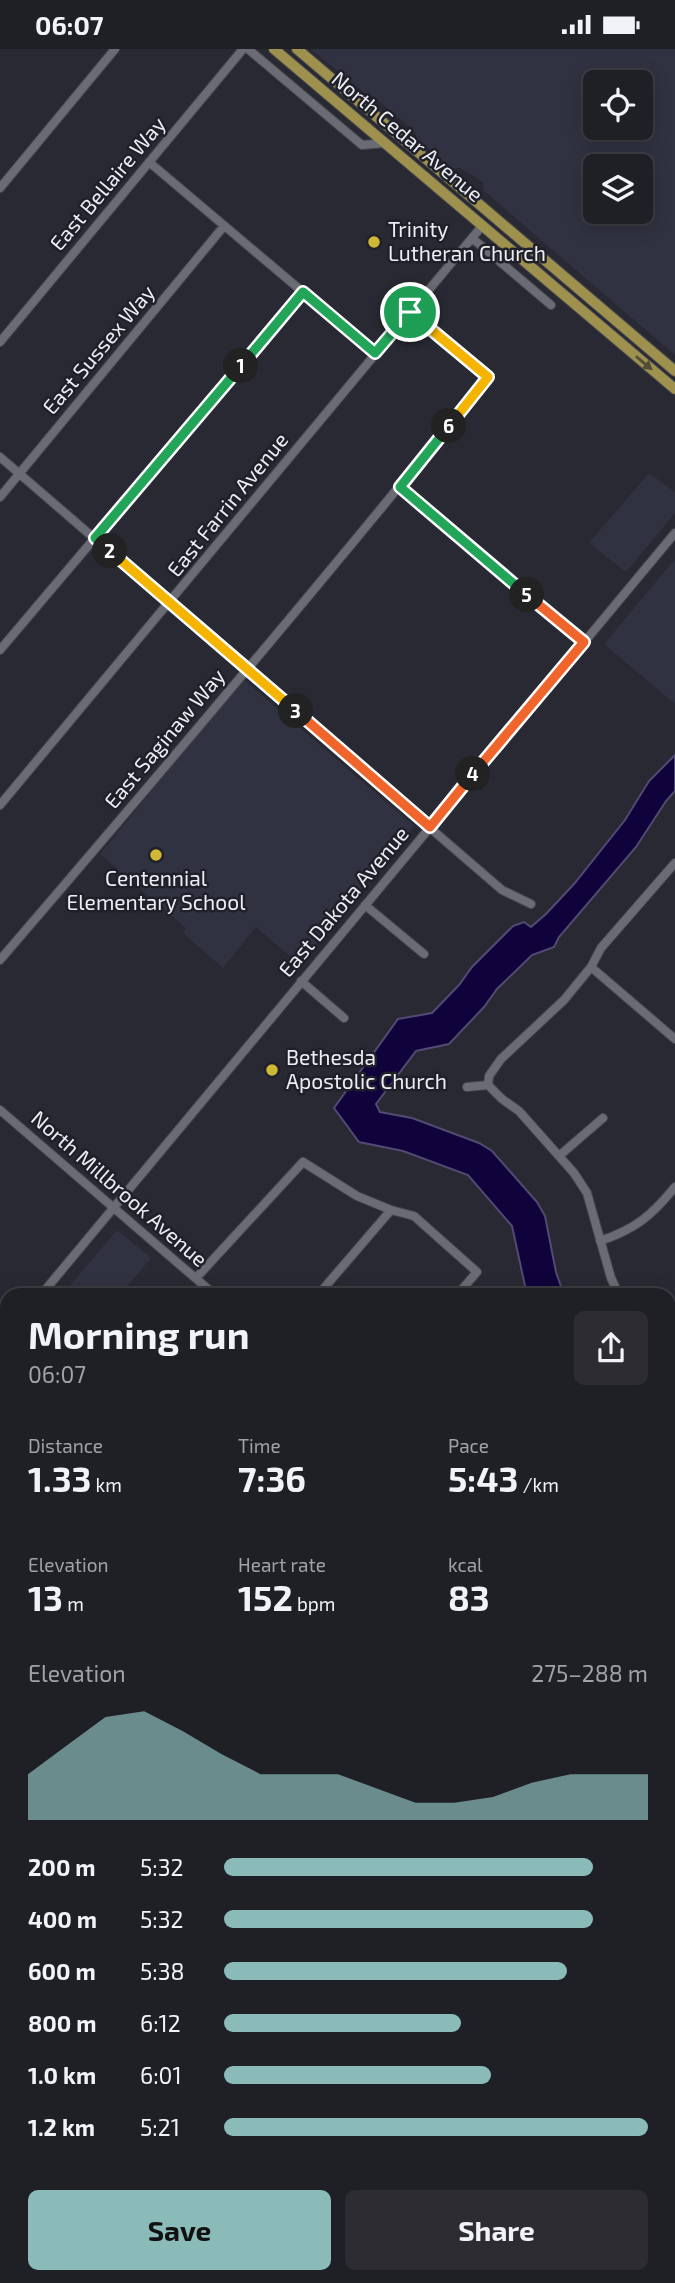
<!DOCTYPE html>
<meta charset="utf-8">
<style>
:root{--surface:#1f1f26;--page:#2c2c32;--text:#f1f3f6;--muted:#a1a2a7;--line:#3c3d43;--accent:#8bbbb9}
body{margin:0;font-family:"Exo 2",sans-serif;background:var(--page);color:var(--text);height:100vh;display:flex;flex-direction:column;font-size:26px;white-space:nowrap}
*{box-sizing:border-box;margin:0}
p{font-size:23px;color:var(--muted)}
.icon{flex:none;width:38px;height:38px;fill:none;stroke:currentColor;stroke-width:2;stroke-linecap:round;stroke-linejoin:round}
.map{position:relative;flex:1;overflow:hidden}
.drawer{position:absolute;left:0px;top:1239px;width:676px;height:996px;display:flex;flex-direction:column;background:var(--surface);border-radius:21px 21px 0 0;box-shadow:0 4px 18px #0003,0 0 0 2px var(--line)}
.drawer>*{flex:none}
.controls{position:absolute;left:583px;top:21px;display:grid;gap:14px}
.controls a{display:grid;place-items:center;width:70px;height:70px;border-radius:10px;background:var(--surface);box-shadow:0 4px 18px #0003,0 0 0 2px var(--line);font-size:35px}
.pin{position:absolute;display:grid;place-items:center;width:60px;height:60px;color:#fff;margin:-30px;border:4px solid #fff;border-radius:50%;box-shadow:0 2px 7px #0007}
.km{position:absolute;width:35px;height:35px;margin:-18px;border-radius:50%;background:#222;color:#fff;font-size:19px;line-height:35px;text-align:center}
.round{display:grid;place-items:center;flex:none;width:74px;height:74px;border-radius:10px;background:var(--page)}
.head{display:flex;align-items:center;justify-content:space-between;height:119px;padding:0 28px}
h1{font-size:38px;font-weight:700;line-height:52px}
.metrics{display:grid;grid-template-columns:repeat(3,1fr);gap:10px;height:119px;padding:7px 28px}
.metrics div{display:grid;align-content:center}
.metrics b{font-size:35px;font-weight:700}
.metrics small{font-size:19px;font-weight:400}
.metrics p{font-size:19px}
.chart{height:196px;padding:14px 28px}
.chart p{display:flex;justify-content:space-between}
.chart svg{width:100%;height:126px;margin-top:7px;fill:var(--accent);opacity:.7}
.cta{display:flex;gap:14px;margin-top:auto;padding:14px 28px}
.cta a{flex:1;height:80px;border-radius:10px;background:var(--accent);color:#111;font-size:28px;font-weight:700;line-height:80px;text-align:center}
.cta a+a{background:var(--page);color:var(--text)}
ul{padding:0 28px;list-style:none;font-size:23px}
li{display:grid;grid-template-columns:112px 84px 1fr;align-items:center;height:52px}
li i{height:18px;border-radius:9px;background:var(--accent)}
.status{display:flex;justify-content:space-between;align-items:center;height:49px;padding:0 35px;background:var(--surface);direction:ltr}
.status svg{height:19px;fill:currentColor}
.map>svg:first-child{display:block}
</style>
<div class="status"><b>06:07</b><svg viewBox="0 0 49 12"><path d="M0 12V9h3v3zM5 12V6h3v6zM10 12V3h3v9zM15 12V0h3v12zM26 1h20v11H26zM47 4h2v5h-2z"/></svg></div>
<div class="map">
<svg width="675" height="2234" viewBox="0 0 675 2234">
<rect width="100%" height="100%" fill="#292933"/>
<path fill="#313241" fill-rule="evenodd" d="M311,0H675V306L484,142L483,133L460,119L453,120L418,91L414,82L374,48L363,43ZM595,33H640V79H595ZM595,117H640V163H595Z
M649,424L675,443V464L626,523L589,494Z
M675,510V655L604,595Z
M243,630L414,777L299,915L256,878L223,919L183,884L186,879L100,805Z
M117,1181L151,1209L120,1246H62Z
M669,1969L675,1974V1997L669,2010Z
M675,2058V2200L668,2195V2066Z
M0,2104L7,2110V2141L0,2149Z
M191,2228H488L483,2234H185Z
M535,2228H582L590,2234H530Z"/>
<path fill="#383279" d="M7,1311V1650L0,1657V1319Z
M22,2228H98L100,2230L97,2234H22L19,2231Z"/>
<path fill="#10033b" stroke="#524a72" stroke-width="2" d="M675,706V742L666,752L636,798L559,888L554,898L532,906L497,940L484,958L449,995L416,1002L376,1055L380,1063L412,1069L479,1094L492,1102L537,1153L545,1167L556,1223L564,1246H527L512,1177L468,1126L403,1102L359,1093L334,1059L398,970L432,964L459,936L472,918L513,877L524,873L531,878L546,865L574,835L625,771L649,732Z"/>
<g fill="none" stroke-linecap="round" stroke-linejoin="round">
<defs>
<path id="minor" d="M248,0L362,96L385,94
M149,113L375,304
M0,139L115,0
M472,189L551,256
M0,293L243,0
M0,408L502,841L531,855
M400,438L584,593
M0,448L224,177
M0,601L303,243
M0,756L482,177
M365,856L424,905
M0,911C165,719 329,526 488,328L410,263
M591,918L675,990
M301,932L344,969
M488,1036L489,1027L501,1010L564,951L591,918L601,899L675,814
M488,1036L502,1050L519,1062L574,1124L587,1144L611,1229L619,1246
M467,1038L488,1036
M0,1061L215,1246
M559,1107L603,1069
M600,1192C636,1180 652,1166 675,1138
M196,1229L303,1113L357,1147L391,1161L414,1167L477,1223L457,1246
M41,1246L675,484
M318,1246L391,1161
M0,1295L7,1287
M668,1312L675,1305
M668,1374L675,1369
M668,1438L675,1444
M668,1469L675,1459
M668,1480L675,1486
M668,1560L675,1566
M668,1637L675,1643
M0,1681L7,1673
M0,1876L7,1868
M0,2042L7,2048"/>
<path id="major" d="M274,0L675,340
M297,0L675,322
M668,2026L675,2018
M668,2050L675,2042
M496,2234L501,2228
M515,2234L520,2228"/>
</defs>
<use href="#minor" stroke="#47474e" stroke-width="10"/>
<use href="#major" stroke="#47474e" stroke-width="12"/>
<use href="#minor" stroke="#6a6b75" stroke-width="8"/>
<use href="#major" stroke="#9e904d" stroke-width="10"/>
</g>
<defs><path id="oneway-solid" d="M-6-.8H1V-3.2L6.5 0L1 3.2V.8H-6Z" transform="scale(1.75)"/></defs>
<use fill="#524d37" href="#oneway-solid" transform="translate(644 314) rotate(40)"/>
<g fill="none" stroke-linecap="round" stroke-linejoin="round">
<defs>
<path id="split-1" d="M241,317L303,243L375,304L410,263"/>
<path id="split-2" d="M110,502L95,489L241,317"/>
<path id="split-3" d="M110,502L296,662"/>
<path id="split-4" d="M296,662L430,778L473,725"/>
<path id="split-5" d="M473,725L584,593L527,546"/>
<path id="split-6" d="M449,377L400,438L527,546"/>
<path id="split-7" d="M410,263L488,328L449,377"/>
</defs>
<use href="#split-1" stroke="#fff" stroke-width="14"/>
<use href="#split-2" stroke="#fff" stroke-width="14"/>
<use href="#split-3" stroke="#fff" stroke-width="14"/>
<use href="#split-4" stroke="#fff" stroke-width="14"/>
<use href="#split-5" stroke="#fff" stroke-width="14"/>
<use href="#split-6" stroke="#fff" stroke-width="14"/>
<use href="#split-7" stroke="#fff" stroke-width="14"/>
<use href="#split-1" stroke="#22a559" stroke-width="9"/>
<use href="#split-2" stroke="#22a559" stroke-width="9"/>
<use href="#split-3" stroke="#f5b400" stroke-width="9"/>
<use href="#split-4" stroke="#f0652b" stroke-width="9"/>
<use href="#split-5" stroke="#f0652b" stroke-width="9"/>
<use href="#split-6" stroke="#22a559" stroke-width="9"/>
<use href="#split-7" stroke="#f5b400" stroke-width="9"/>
</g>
<g fill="#d1b736" stroke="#1f2029" stroke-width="2.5">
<circle cx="374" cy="193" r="7"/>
<circle cx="156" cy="806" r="7"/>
<circle cx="272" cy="1021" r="7"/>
</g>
<g text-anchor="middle" stroke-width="5" stroke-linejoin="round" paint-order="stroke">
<g font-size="21" fill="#edeef4" stroke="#1f2029">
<text transform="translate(407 88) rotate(40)" y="7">North Cedar Avenue</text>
<text transform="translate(108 135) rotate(-50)" y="7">East Bellaire Way</text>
<text transform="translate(99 301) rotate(-50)" y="7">East Sussex Way</text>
<text transform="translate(228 456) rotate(-51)" y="7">East Farrin Avenue</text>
<text transform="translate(165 690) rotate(-50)" y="7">East Saginaw Way</text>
<text transform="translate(344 853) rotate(-50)" y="7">East Dakota Avenue</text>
<text transform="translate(119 1140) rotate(41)" y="7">North Millbrook Avenue</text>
</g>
<g font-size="21" fill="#edeef4" stroke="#1f2029" text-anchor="start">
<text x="388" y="188">Trinity<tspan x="388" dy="24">Lutheran Church</tspan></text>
<text x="156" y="837" text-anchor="middle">Centennial<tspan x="156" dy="24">Elementary School</tspan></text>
<text x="286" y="1016">Bethesda<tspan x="286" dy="24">Apostolic Church</tspan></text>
</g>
</g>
</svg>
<div class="controls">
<a><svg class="icon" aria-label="locate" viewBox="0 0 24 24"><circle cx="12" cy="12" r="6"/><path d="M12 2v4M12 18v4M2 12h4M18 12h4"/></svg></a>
<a><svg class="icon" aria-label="layers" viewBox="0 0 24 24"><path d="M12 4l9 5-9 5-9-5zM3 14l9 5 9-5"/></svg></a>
</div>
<div class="pin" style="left:410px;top:263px;background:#1e9e55"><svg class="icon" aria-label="arrive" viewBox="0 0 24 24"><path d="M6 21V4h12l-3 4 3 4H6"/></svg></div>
<b class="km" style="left:241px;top:317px">1</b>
<b class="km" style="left:110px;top:502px">2</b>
<b class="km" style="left:296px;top:662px">3</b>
<b class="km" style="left:473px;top:725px">4</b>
<b class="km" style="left:527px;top:546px">5</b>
<b class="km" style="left:449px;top:377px">6</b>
<section class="drawer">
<div class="head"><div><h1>Morning run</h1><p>06:07</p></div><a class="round"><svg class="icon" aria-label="share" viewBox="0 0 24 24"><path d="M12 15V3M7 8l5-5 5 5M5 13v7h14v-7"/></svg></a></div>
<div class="metrics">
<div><p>Distance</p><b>1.33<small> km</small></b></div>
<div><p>Time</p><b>7:36</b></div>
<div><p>Pace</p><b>5:43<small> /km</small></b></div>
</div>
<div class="metrics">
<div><p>Elevation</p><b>13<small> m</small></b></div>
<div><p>Heart rate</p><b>152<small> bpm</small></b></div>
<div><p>kcal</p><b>83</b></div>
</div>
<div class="chart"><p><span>Elevation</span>275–288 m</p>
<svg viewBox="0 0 160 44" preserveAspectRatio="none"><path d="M0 44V28L10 18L20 8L30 6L40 13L50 21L60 28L70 28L80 28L90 33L100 38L110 38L120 36L130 31L140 28L150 28L160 28V44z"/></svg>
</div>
<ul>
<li><b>200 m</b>5:32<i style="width:87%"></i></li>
<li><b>400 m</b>5:32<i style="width:87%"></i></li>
<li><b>600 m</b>5:38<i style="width:81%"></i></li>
<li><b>800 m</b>6:12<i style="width:56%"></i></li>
<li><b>1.0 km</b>6:01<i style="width:63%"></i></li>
<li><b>1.2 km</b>5:21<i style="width:100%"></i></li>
</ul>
<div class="cta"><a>Save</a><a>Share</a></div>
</section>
</div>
